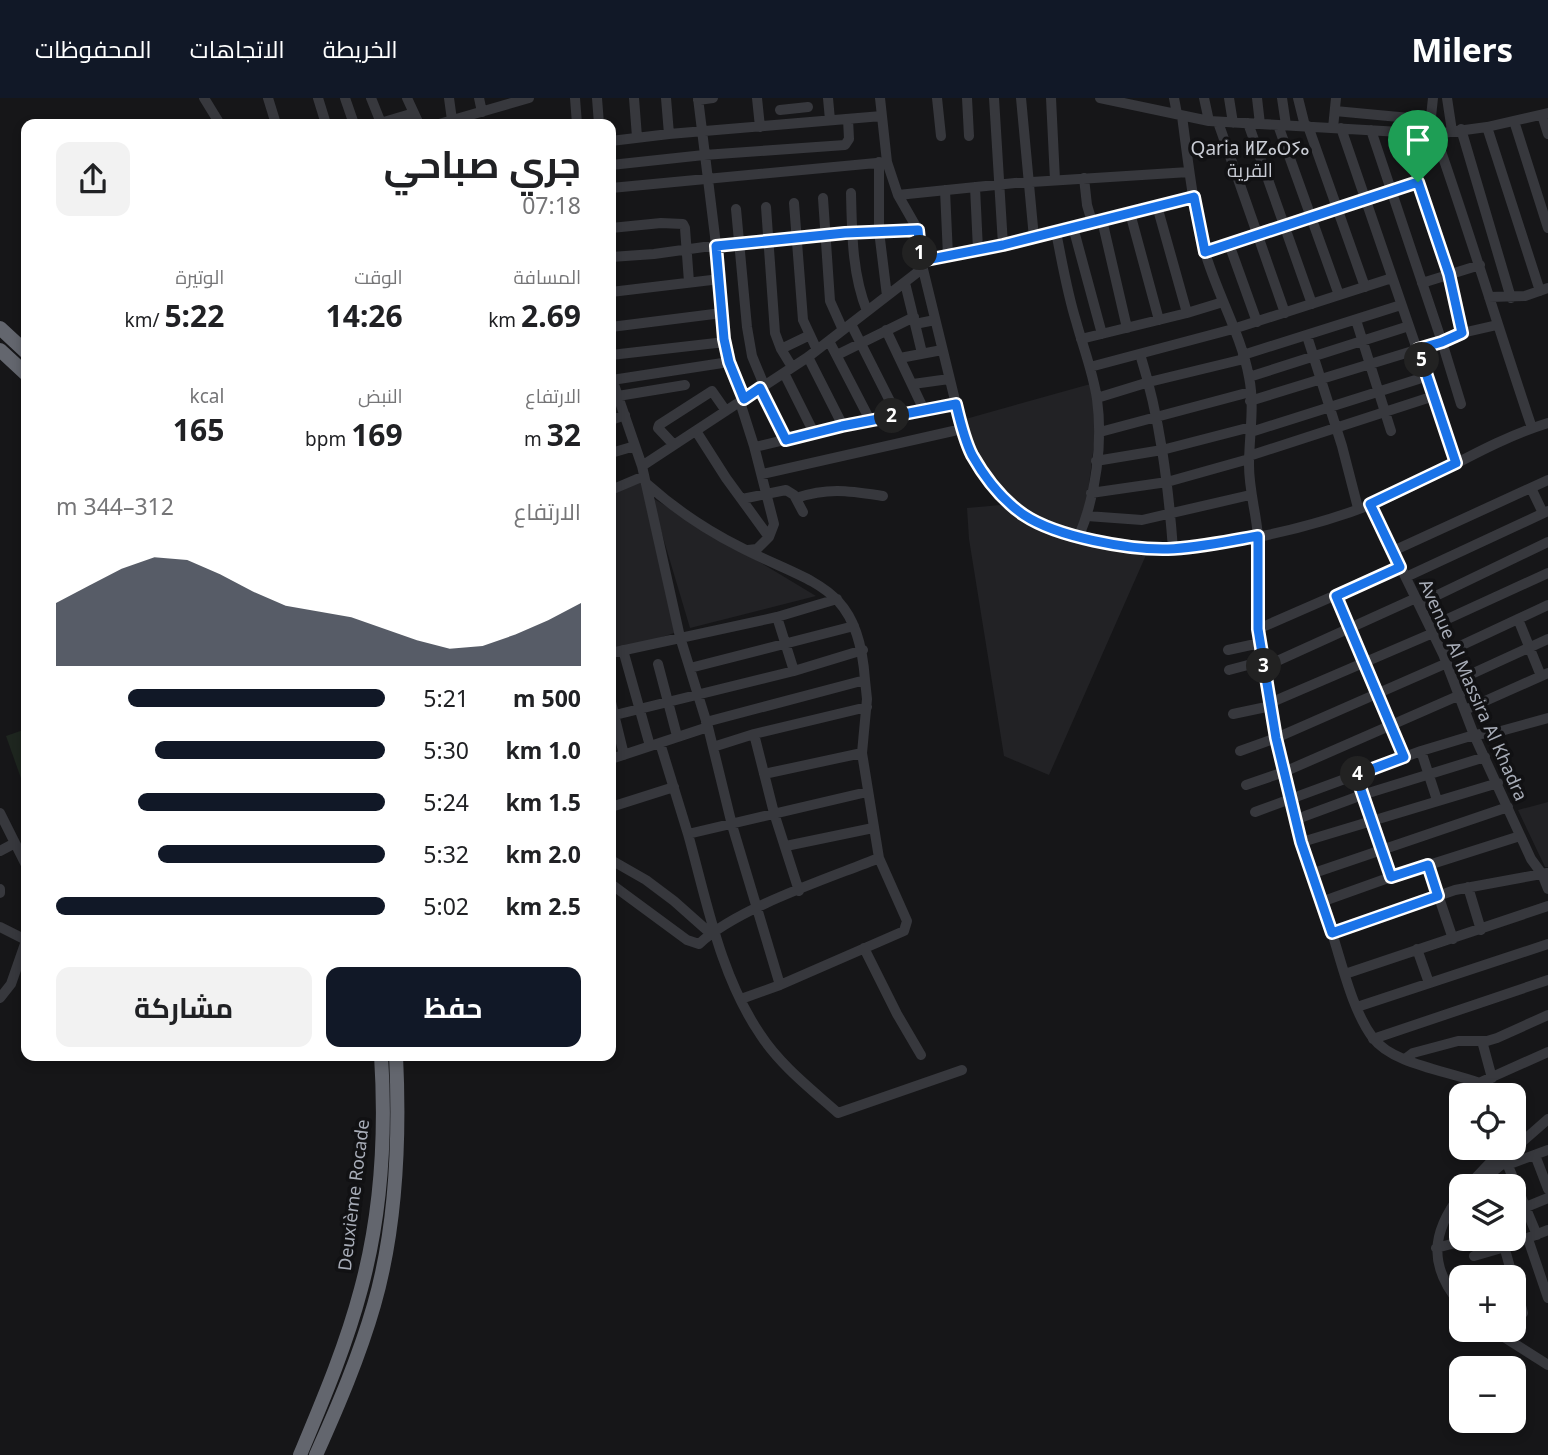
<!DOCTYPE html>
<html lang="ar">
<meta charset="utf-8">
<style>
:root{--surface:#fff;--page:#f2f2f2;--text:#202124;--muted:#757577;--accent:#111827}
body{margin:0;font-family:"Noto Sans",Cairo,"Noto Sans Tifinagh",sans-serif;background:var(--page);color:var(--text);direction:rtl;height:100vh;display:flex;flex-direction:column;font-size:26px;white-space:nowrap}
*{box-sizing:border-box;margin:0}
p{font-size:23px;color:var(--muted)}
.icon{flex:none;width:38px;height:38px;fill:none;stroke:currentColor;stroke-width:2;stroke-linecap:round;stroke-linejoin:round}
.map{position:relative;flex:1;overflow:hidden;direction:ltr}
.panel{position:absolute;left:21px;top:21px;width:595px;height:942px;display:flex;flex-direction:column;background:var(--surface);border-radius:14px;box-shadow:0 4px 10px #0003;direction:rtl}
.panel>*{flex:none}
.buttons{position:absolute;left:1449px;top:985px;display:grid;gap:14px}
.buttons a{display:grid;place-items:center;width:77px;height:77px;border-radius:14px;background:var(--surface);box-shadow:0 4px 10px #0003;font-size:35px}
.pin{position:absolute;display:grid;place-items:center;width:60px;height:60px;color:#fff;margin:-72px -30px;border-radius:50% 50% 50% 0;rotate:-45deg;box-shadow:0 0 7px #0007}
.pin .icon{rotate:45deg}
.km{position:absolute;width:35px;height:35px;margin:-18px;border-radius:50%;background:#222;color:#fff;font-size:19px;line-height:35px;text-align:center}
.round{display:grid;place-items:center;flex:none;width:74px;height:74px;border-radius:14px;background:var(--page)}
.overview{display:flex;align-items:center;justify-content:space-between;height:119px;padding:0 35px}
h1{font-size:38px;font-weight:700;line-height:52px}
.figures{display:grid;grid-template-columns:repeat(3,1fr);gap:10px;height:119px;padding:7px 35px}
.figures div{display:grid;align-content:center}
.figures b{font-size:30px;font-weight:700}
.figures small{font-size:19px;font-weight:400}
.figures p{font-size:19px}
.chart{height:196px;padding:14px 35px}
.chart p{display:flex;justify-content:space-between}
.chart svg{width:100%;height:126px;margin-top:7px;fill:var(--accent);opacity:.7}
.button{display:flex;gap:14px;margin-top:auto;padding:14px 35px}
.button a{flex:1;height:80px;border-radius:14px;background:var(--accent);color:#fff;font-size:28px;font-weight:700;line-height:80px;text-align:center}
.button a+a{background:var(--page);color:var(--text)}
ul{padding:0 35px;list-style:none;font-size:23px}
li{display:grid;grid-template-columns:112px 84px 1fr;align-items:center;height:52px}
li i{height:18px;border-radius:9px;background:var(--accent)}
header{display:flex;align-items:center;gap:42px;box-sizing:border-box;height:98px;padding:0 35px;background:var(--accent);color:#fff}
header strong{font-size:33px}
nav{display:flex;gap:38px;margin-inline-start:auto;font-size:24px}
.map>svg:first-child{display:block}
</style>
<header>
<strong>Milers</strong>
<nav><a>الخريطة</a><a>الاتجاهات</a><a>المحفوظات</a></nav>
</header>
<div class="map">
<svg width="1548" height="1357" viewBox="0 0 1548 1357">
<rect width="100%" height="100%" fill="#161618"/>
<path fill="#222225" d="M1094,285L1095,339L1085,418L1080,436L1150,448L1049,677L1004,658L969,441L967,410L1012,406L980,368L962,322Z
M646,377L651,399L816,498L690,530L654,409L677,534L611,556V392Z
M1548,704V769H1545L1518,712Z"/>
<path fill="#1e261f" d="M26,631V685L23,686L6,638Z"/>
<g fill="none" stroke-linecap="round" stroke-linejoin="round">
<path stroke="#37383d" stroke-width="10" d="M204,0L220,26
M268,0L276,26
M318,0L326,26
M345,0L354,26
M371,0L381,25
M407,0L419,26
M449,0L452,22
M479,0L482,14
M575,0L577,26
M597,0L599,26
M634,0L637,39
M666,0L669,36
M698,0L719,171L724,241L729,264L744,301
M757,0L760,29
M828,0L830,22
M880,0L887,64L898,97L918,132L921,163L964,339C977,369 997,400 1025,418C1042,428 1061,433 1080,438C1102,444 1125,450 1147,451C1215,453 1317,429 1380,403C1437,379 1489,343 1548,325
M937,0L941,38
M967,0L969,38
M994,0L1003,147
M1021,0L1034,140
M1051,0L1055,82
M1100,0L1209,23L1435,36L1487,29L1548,15
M1174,0L1177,16
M1204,0L1209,23
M1229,0L1233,25
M1257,0L1260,26
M1282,0L1286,27
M1298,0L1305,28
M1447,0L1452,33
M698,2L713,0
M780,12L808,9
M1335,13L1431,22
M1542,17L1548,36
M1182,18C1188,63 1193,110 1205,154C1217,196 1241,236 1249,279C1255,308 1249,338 1249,367C1249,392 1256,414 1258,438C1260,469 1255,501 1258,532C1269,634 1298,735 1331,832C1342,865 1352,912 1373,940C1397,972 1472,974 1508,998
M1514,23L1548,130
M1218,24L1285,215
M1248,25L1312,206
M377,26L414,15
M439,26L529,0
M1278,27L1339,197
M1308,28L1365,189
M1430,28L1433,0
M1487,29L1540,193
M1333,30L1336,0
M1341,30L1456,365
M1461,31L1511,200
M1371,32L1442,244L1461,306
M1401,33L1449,176L1462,235
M1435,36C1469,133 1499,232 1532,330
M611,43L669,36L882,18
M879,64V133L887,198
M611,67L704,57L845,47L849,41L848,21
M1084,80L1087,107L1092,124
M975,89L978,152
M611,90L887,64
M945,92L948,158
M851,95C852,135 852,176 867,213
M898,97L1015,85L1189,74
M823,100L830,203L843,232
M794,105L803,222L817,252
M1157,108L1187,215
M766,109L775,235L781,251L792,269
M736,111L747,229L752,258L764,287
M1130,115L1159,222
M1102,122L1127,230
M1073,129L1102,236
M611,130L661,125L683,126L685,130L689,184
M1056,134C1062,164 1067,194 1076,223C1083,249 1093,274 1097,301C1103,345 1096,397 1079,438
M1229,146L1257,224
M1205,154L1418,84
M611,159L654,156L740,144L918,132
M921,163L1003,147L1194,99
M905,185L915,226L935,222
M1422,185L1480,167
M611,194L720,181
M1489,199L1525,198L1548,190
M1356,222L1391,333
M851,226L897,317
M915,226L922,255
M611,229L722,215
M886,232L924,312
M1307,238L1342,348L1358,410
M1081,241L1187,215L1223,204
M829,243L870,322
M781,251L810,237
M1140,256C1160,320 1168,384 1173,451
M611,257L725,244
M837,257L914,219
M1243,257L1401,207
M808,259L843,328
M900,260L942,252
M1090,269L1233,231L1392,180
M784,275L814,335
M611,278L642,368L680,539L708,629L732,727L780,887L741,901
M1249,279L1409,228
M612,282L729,264
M913,286L949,281
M760,290L786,342
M618,298L685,287
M1097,300L1149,284L1244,261
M1250,303L1442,244L1462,235L1497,227
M740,304L754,348L774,426L769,439L757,451L748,452
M611,322L625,317
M696,333L726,380L769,439
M1100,334L1250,294
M1251,334L1428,278
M674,347L658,330L659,327L712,293L726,313
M755,349L843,328L956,306
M611,355L635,348
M1249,358L1434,298
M1096,363L1162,352L1251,329
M642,368L808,259L923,170
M762,376L962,331
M647,386C675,411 706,432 740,449C813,487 858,485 865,582L706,624
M1531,390L1543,415
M611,392L644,378
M1091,395L1167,384L1249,361
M796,400C829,389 850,393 883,398
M742,401L786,392L794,397L803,414
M1370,406L1443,556L1474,637L1531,761L1542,776L1548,791
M1087,418L1142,422L1250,397
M1393,453L1548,382
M1406,479L1548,413
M1336,498L1404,659
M1419,506L1548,444
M777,519L794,573
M1518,521L1541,578
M1430,529L1548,475
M1258,531L1400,469
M623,552L650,648
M1228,552L1260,545
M611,555L777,519L837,501
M1443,556L1548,507
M658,566L677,638
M1264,569L1416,500
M690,570L854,528
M1229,572L1263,563
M1454,584L1548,541
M611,604L624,657
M1270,605L1433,535
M1465,612L1548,575
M1233,616L1271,608
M611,618L794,573L863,552
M754,636L867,609
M660,645C669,675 679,706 688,736C707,804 720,877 760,936C780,967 811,991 838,1015L962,972
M713,649L754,636L774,715L799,793
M1240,653L1276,640L1447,565
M1421,653L1437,702
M862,655L867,601L865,582
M611,661L708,629
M764,676L862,655L879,760L907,823L904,833L780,887
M1356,677L1391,779
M1246,687L1284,674L1460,597
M611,709L674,689
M1255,714L1421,653L1474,637L1501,633L1548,620
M0,715L26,767
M1297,721L1362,697L1485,659
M688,736L867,694
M1302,744L1498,685
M786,748L873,730
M0,753L15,745
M611,762L646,782L674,803L710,835
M1428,767L1453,841
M1311,776L1508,709
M611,786L687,842L699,846C739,809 827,781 879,760
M1468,789L1481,832
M0,791V795
M1321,804L1391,779L1520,738
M0,829L26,842
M1332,835L1455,792L1547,775
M864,850L897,916L921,957
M1417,851L1429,885
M1345,876L1548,808
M0,900L11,886L26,843
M1357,909L1548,846
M1373,941L1548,882
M1482,943L1492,980
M1405,961L1413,955L1458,943H1487L1497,940L1548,917
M1481,984L1548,954
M1514,1002L1519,1019L1514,1035
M1535,1057L1548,1091
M1506,1063L1537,1137
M1507,1067L1548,1052
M1468,1088L1504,1050
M1475,1088L1506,1063L1515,1050L1548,1021
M1461,1096C1431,1135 1428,1168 1461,1207
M1526,1109L1548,1100
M1502,1141L1513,1180
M1528,1141L1548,1200
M1459,1144L1454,1119L1461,1105
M1436,1150L1471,1141
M1474,1158L1505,1149L1548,1132
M1514,1182L1523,1215
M1493,1232L1548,1267"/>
<path stroke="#63666e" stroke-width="14" d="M0,230L26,254
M0,252L26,276
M300,1357C323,1302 346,1248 361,1191C381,1117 386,1034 381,957
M316,1357C338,1308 359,1259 374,1207C397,1127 400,1040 396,957"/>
</g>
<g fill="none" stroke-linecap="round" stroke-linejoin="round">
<defs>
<path id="route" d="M1418,84L1449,176L1462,235L1442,244L1418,251L1456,365L1370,406L1400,469L1336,498L1404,659L1356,677L1391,779L1428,767L1438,798L1332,835L1301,744L1276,640L1258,531V438C1228,443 1198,450 1168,451C1129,452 1057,439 1024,417C1002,402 985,380 972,357C964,341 960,323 956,306L842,328L786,342L760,290L744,301L729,264L724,241L716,148L845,135L918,132L921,163L1003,147L1194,99L1205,154Z"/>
</defs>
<use href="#route" stroke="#fff" stroke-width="14"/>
<use href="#route" stroke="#1a73e8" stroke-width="9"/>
</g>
<g text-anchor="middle" stroke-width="7" stroke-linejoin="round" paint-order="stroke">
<g font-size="18" fill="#a8adb8" stroke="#111113">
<text transform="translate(1473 592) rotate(66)" y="6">Avenue Al Massira Al Khadra</text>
<text transform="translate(354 1097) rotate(-83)" y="6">Deuxième Rocade</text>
</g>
<g font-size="19" fill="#c9ccd4" stroke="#111113">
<text x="1250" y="57">Qaria ⵍⵇⴰⵔⵢⴰ<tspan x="1250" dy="22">القرية</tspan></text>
</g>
</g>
</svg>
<div class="buttons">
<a><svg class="icon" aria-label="locate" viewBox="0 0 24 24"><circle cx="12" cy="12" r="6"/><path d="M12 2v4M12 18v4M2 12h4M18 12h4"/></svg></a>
<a><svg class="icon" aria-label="layers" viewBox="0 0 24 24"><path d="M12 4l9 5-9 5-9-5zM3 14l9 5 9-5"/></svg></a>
<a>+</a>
<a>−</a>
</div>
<div class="pin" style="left:1418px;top:84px;background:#1e9e55"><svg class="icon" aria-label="arrive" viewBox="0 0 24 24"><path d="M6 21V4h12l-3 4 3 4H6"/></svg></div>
<b class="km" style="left:920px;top:155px">1</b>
<b class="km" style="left:892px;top:318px">2</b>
<b class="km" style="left:1264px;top:568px">3</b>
<b class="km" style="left:1358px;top:676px">4</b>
<b class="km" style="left:1422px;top:262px">5</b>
<section class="panel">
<div class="overview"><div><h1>جري صباحي</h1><p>07:18</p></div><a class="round"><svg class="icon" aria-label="share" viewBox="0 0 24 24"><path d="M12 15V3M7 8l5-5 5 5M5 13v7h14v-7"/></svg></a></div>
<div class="figures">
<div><p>المسافة</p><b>2.69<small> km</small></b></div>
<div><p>الوقت</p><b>14:26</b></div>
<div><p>الوتيرة</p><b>5:22<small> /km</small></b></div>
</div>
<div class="figures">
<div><p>الارتفاع</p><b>32<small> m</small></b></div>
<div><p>النبض</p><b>169<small> bpm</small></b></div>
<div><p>kcal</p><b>165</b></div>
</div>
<div class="chart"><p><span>الارتفاع</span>312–344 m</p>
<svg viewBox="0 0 160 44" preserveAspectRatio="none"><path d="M0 44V22L10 16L20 10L30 6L40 7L50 12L60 18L70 23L80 25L90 27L100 31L110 35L120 38L130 37L140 33L150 28L160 22V44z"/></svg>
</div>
<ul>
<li><b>500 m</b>5:21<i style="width:78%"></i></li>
<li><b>1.0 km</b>5:30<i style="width:70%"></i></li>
<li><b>1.5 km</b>5:24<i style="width:75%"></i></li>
<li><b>2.0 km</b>5:32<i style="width:69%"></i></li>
<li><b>2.5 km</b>5:02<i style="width:100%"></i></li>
</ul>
<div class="button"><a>حفظ</a><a>مشاركة</a></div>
</section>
</div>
